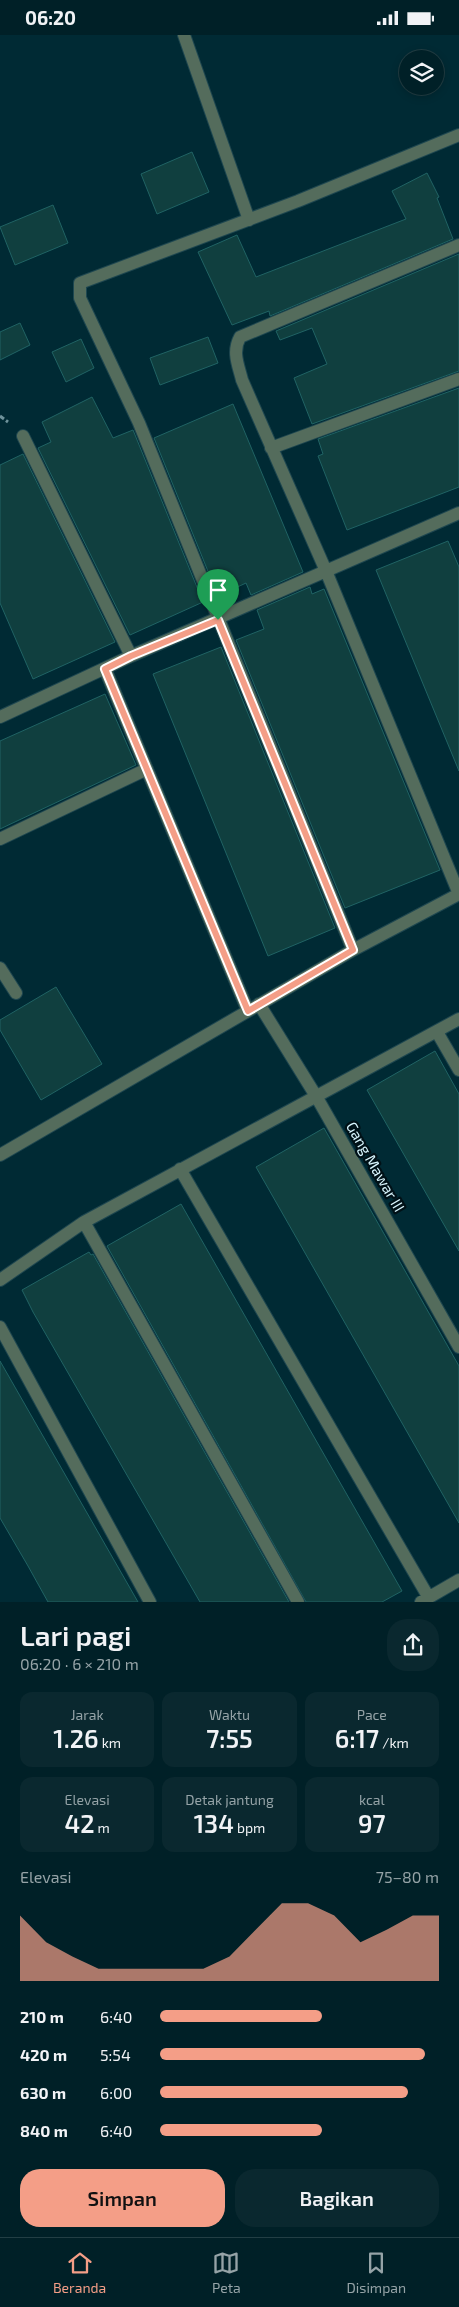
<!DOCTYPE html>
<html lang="id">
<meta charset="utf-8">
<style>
:root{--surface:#002027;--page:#0a282f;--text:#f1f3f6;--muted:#95a3a7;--line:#223e44;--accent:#f49e87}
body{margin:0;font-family:"Exo 2",sans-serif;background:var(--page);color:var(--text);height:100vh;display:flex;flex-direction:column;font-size:19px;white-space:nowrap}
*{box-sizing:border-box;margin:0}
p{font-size:16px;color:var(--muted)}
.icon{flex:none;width:28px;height:28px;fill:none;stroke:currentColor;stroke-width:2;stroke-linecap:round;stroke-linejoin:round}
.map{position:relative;height:1567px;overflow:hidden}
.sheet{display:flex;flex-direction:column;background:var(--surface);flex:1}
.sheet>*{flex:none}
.fabs{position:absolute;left:399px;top:15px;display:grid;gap:10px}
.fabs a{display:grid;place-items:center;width:45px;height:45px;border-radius:50%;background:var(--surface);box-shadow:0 2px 8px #0003,0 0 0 1px var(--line);font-size:25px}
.pin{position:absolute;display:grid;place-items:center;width:42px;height:42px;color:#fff;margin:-51px -21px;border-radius:50% 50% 50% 0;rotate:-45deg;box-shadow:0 0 5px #0007}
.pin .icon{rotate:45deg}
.round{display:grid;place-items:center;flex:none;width:52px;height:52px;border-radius:20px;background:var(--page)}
.head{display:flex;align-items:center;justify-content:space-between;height:85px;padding:0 20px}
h1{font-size:28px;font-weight:600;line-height:38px}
.stats{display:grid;grid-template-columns:repeat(3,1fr);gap:8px;height:85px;padding:5px 20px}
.stats div{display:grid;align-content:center;border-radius:12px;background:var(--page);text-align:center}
.stats b{font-size:25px;font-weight:600}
.stats small{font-size:14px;font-weight:400}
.stats p{font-size:14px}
.chart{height:140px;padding:10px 20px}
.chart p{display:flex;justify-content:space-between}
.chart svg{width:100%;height:90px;margin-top:5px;fill:var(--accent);opacity:.7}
.primary-button{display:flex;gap:10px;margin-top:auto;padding:10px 20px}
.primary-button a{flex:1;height:58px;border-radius:20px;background:var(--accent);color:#111;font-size:20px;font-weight:600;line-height:58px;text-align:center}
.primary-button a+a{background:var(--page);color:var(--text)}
ul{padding:0 20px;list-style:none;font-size:16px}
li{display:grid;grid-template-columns:80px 60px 1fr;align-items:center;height:38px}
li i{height:12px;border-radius:6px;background:var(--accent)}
.status{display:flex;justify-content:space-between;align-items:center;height:35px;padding:0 25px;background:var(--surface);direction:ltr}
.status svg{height:14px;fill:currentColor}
.menu{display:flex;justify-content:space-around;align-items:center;height:70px;border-top:1px solid var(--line);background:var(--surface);font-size:14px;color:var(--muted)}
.menu a{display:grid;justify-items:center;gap:2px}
.menu .selected{color:var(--accent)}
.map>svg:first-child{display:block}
</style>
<div class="status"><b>06:20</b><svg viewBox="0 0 49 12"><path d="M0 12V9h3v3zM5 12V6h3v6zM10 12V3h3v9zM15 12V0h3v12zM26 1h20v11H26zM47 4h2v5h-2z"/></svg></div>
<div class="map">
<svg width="459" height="1567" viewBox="0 0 459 1567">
<rect width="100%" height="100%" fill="#002a34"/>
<path fill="#103f3f" stroke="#206364" d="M192,117L209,157L157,179L141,139Z
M427,138L439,162L437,163L453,204L270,281L269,276L232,290L198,217L237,200L256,242L406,184L392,156Z
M53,170L68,208L15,230L0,192Z
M459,219V336L312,389L294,343L327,329L312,293L280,305L276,296Z
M20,288L30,310L0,325V297Z
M208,302L218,328L160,350L150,323Z
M81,304L94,333L66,347L52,317Z
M459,353V452L347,495L318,421L323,419L318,404Z
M92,362L113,403L133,395L203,567L130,600L38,413L51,407L42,387Z
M233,369L303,537L251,560L246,548L218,561L154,403Z
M23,419L115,607L33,644L0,568V430Z
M448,506L459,532V736L376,535Z
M310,552L312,559L324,554L440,835L345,873L236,605L264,594L257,575Z
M221,612L335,893L268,921L153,639Z
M105,659L136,730L0,794V706Z
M56,952L102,1029L41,1065L0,995V985Z
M435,1016L459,1059V1216L367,1055Z
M324,1093L459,1331V1488L256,1132Z
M181,1169L402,1556L382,1567H306L107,1211Z
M89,1217L91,1220L93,1219L289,1567H200L33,1277L22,1255Z
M0,1326L130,1553L138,1567H48L28,1531L0,1483Z"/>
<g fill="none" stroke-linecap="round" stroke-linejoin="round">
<defs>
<path id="service" d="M0,933L16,958"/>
<path id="minor" d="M184,0L249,185
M23,401L131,621
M271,413L459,344
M105,634L248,976
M0,682L131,621L459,478
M0,804L147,734
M459,859L326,536L242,345C238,329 232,317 240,302L459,210
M353,915L139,388L80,263V248L298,166L459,100
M259,969L316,1061L459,1312
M437,997L459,1035
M0,1120L353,915L459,859
M180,1134L429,1563
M84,1187L298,1567
M0,1245L84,1187L459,984
M0,1292L150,1567
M421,1567L459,1545"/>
</defs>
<use href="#service" stroke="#1e4750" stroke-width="14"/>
<use href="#minor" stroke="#1e4750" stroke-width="14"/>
<path stroke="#6e929b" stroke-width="3" stroke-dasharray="5 2.5" stroke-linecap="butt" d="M0,381L8,387"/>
<use href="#service" stroke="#546c5c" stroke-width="12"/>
<use href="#minor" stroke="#546c5c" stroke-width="12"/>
</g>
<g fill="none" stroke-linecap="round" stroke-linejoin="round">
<defs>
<path id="route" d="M218,585L353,915L248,976L105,634L131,621Z"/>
</defs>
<use href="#route" stroke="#fff" stroke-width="10"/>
<use href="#route" stroke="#f49e87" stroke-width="6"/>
</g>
<g text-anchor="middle" stroke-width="4.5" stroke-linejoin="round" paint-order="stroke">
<g font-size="15" fill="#d9f7ff" stroke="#001117">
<text transform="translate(375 1132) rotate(60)" y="5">Gang Mawar III</text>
</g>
</g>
</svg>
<div class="fabs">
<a><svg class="icon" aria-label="layers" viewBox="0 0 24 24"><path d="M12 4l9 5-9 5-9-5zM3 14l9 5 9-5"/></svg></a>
</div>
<div class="pin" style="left:218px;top:585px;background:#1e9e55"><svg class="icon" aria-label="arrive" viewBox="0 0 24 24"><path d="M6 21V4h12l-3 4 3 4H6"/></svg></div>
</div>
<section class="sheet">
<div class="head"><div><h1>Lari pagi</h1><p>06:20 · 6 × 210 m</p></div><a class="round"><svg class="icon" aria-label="share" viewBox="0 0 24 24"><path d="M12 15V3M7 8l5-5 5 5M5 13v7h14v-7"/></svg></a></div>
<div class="stats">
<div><p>Jarak</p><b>1.26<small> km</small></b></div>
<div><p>Waktu</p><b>7:55</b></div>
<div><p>Pace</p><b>6:17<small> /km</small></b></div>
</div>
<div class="stats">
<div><p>Elevasi</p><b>42<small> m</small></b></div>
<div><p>Detak jantung</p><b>134<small> bpm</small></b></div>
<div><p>kcal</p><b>97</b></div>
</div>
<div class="chart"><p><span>Elevasi</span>75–80 m</p>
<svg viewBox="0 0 160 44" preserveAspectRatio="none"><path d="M0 44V12L10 25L20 32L30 38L40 38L50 38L60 38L70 38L80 32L90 19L100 6L110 6L120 12L130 25L140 19L150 12L160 12V44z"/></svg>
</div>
<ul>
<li><b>210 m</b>6:40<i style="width:58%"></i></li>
<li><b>420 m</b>5:54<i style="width:95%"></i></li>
<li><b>630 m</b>6:00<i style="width:89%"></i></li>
<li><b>840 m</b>6:40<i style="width:58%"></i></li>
</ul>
<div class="primary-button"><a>Simpan</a><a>Bagikan</a></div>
</section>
<nav class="menu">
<a class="selected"><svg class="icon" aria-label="home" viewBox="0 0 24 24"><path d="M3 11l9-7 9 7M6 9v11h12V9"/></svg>Beranda</a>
<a><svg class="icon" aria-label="map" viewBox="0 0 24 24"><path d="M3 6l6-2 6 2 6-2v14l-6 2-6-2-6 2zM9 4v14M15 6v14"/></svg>Peta</a>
<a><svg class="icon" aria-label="saved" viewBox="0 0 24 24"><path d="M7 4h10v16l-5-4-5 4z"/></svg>Disimpan</a>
</nav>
